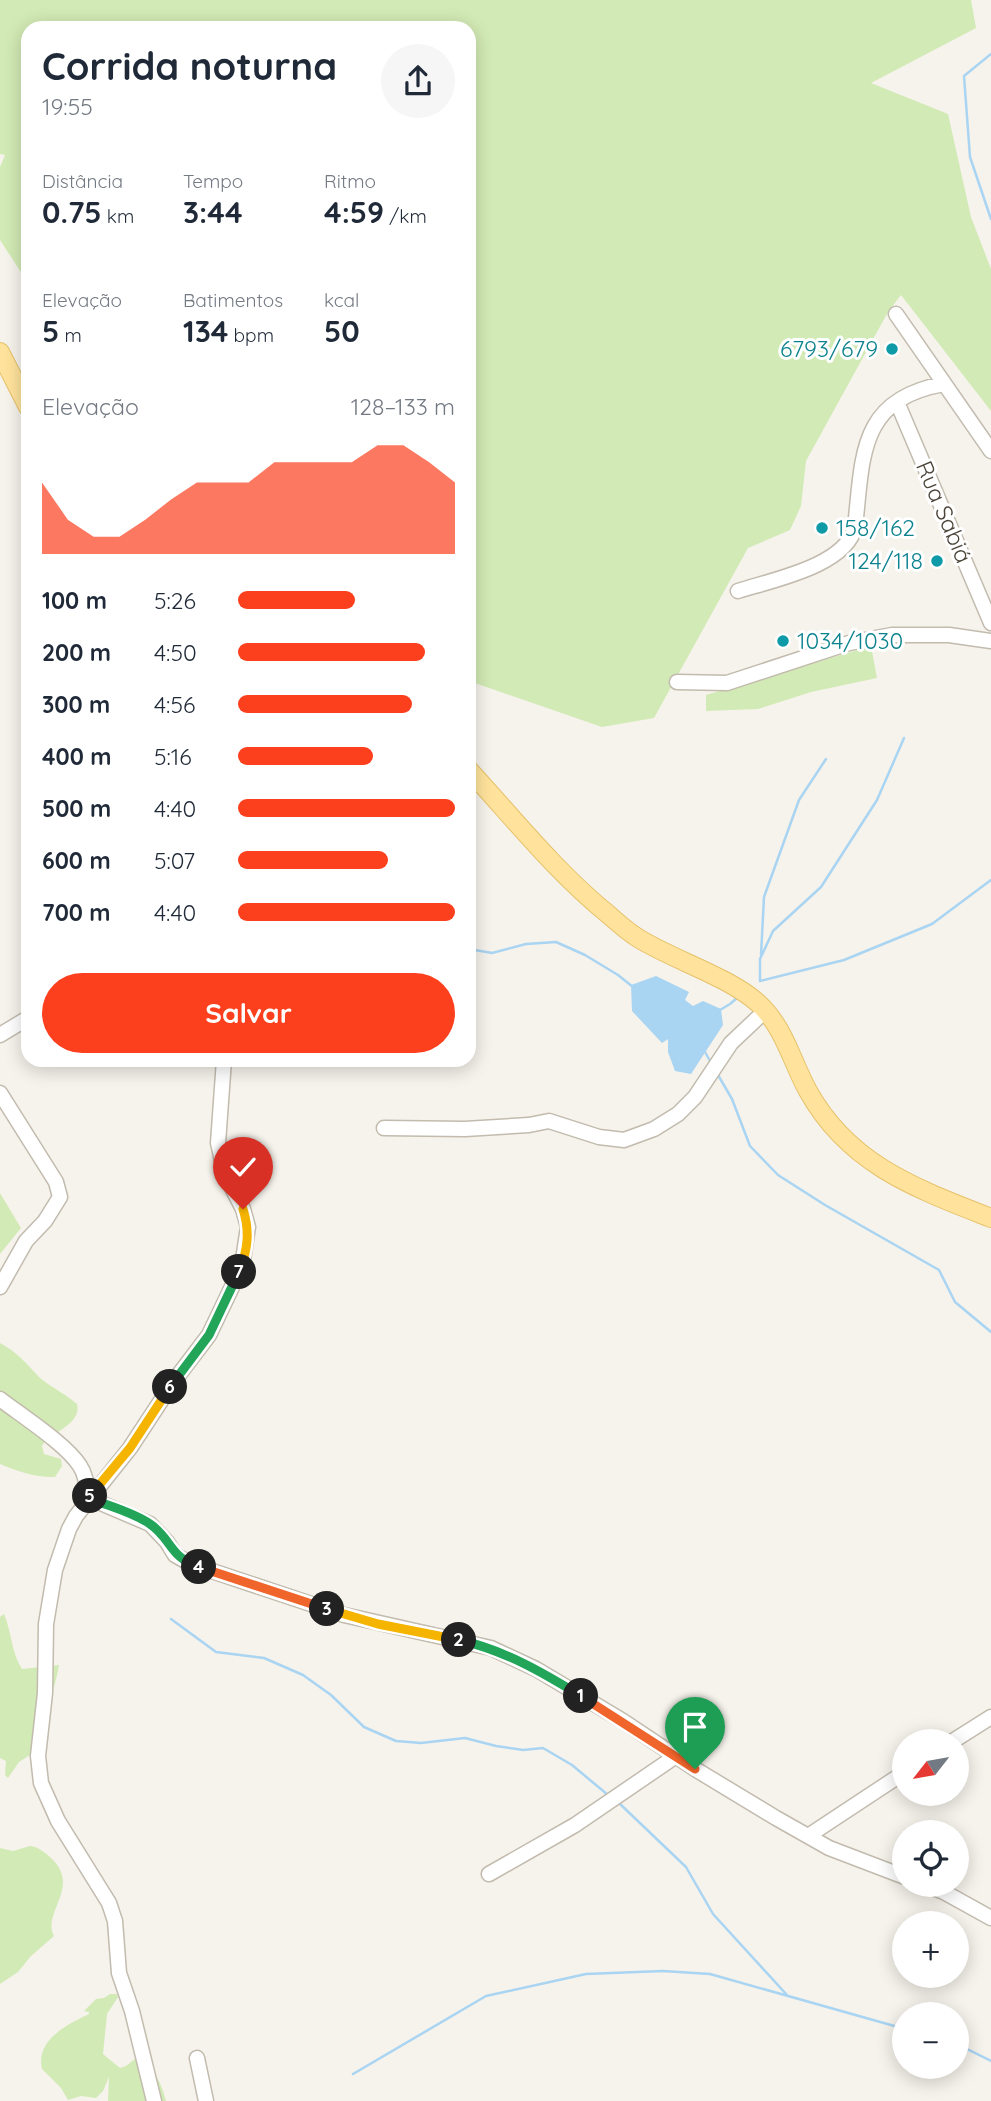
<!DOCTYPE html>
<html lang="pt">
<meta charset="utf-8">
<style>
:root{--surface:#fff;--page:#f6f6f7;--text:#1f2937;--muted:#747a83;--accent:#fc3f1d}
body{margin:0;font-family:Quicksand,sans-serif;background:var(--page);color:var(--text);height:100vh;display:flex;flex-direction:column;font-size:26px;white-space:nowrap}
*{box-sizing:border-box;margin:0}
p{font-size:23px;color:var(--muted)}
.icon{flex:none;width:38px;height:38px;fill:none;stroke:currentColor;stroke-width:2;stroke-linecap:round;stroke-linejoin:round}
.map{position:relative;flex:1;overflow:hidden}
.sheet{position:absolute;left:21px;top:21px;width:455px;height:1046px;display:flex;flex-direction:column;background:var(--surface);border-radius:21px;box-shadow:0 4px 18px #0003}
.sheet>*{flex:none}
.needle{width:46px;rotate:239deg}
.fabs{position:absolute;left:892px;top:1729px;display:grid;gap:14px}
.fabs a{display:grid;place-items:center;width:77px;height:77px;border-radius:50%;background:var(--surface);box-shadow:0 4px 18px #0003;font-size:35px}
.pin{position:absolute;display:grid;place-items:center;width:60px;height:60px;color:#fff;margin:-72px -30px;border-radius:50% 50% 50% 0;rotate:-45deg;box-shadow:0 0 7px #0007}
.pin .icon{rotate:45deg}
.km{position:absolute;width:35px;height:35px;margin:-18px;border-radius:50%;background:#222;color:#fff;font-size:19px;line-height:35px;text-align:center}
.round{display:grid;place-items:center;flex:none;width:74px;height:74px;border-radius:37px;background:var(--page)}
.headline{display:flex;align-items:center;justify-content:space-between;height:119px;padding:0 21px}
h1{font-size:38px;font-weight:700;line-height:52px}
.metrics{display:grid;grid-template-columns:repeat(3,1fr);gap:10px;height:119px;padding:7px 21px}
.metrics div{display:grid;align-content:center}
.metrics b{font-size:30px;font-weight:700}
.metrics small{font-size:19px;font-weight:400}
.metrics p{font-size:19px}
.chart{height:196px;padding:14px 21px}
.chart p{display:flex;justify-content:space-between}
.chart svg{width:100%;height:126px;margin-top:7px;fill:var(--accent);opacity:.7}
.primary-button{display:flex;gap:14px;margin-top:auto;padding:14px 21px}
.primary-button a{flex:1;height:80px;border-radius:42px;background:var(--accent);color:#fff;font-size:28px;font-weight:700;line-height:80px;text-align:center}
ul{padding:0 21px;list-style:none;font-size:23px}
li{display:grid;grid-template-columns:112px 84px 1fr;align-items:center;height:52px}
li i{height:18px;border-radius:9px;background:var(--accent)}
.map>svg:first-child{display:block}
</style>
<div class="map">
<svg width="991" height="2101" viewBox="0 0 991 2101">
<rect width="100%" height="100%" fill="#f6f3ec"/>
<path fill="#d2eab5" d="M0,0H971L976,28L871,83L948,114L971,217L991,269V411L901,295L888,312L806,461L801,506L790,530L748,548L654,718L602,727L469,681V28H28V283L0,240V167L5,155L0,154Z
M871,646L877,678L811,692L758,709L706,711V695Z
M0,1193L21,1228L0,1254Z
M0,1343C17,1352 27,1364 39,1377C50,1387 66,1394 77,1404C82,1425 51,1431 42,1446L44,1454L61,1459L62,1466L55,1477C38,1478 16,1471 0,1464Z
M4,1614C12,1633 11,1652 22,1669L59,1665C54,1695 41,1723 33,1753L19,1762L8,1778L5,1775L6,1761L0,1758V1617Z
M30,1846C38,1847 43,1851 50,1857C83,1887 41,1912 54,1936L31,1956L18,1972L0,1984V1848L13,1851Z
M110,1994H117L118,1997L107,2014L103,2054L120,2068L126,2066L136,2058C154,2066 161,2082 166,2101H108L109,2077L103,2091L96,2098L81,2096L68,2100L61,2088L42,2069C35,2040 68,2024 89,2014V2012L84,2011L96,1999L104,1998Z"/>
<path fill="#a9d4f2" d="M656,976L689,992L685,1000L693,1006L703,1001L721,1009L723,1025L691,1074L675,1071L668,1052V1039L662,1043L632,1011L631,985Z"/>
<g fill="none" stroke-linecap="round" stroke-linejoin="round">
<path stroke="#a9d4f2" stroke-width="2.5" d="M991,54L964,76L970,157L991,219
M904,738L877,800L821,887L773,931L760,959V981L844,960L932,924L991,880
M469,949L492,953L526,944L556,942L585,955L618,975L633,987
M761,955L764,897L799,800L826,759
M720,1010L730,1004L737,998
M705,1052L710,1061
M718,1075L732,1099L750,1146L778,1175L825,1205L939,1270L955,1302L991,1332
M171,1619L216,1652L264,1658L303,1675L331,1695L364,1727L396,1741L421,1743L465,1738L496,1746L523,1750L543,1748L572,1765L608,1795
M620,1804L686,1867L713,1914L787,1995
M957,2044L991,2061
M353,2074L486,1996L586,1974L663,1971L710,1974L905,2029"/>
<defs>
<path id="minor" d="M896,314L991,451
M897,402L991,623
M738,591C772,580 846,566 855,527C863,457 858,399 944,384
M677,682L727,683L849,643L892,635H949L991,641
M0,1035L28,1018
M0,1093L56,1182L60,1197L45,1221L26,1241L0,1287
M384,1128L465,1129L529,1125L549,1121L599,1137L624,1140L654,1129L678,1114L695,1097L731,1043L766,1010
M0,1399C22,1416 66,1444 80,1466C86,1475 87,1487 89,1498L150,1524L167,1542L175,1555L191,1564L344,1615L491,1648L536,1669L623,1721L695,1769L776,1818L829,1848L905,1877
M953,1741L991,1717
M808,1836L905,1772
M489,1874L575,1825L676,1756
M925,1885L944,1892L991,1918
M197,2058L206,2101
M154,2101L132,2011L119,1973L115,1921L109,1903L58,1821L41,1783L38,1756L45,1693L46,1624L55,1570L69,1529L76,1516L130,1448L174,1381L209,1335L242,1266L248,1227L243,1209L225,1174L218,1143L224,1060"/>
<path id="major" d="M0,352L28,407
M469,770C514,819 557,873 609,915C618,923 628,932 638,938C673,960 730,977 759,1004C784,1027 792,1062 808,1091C849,1165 917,1189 991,1218"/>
</defs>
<use href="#minor" stroke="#c2bbae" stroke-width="17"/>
<use href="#major" stroke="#e6c16a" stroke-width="20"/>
<use href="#minor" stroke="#fff" stroke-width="14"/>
<use href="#major" stroke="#ffe39c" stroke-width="18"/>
</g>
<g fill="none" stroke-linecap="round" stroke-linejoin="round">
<defs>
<path id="split-1" d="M581,1696L695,1769"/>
<path id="split-2" d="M459,1640C504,1650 542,1672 581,1696"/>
<path id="split-3" d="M327,1609L378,1624L459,1640"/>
<path id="split-4" d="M199,1567L327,1609"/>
<path id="split-5" d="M90,1496L89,1498C108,1506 133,1512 150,1524C172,1539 169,1557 199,1567"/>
<path id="split-6" d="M90,1496L130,1448L170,1387"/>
<path id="split-7" d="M170,1387L209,1335L239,1272"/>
<path id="split-8" d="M239,1272C248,1250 250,1231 243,1209"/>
</defs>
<use href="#split-1" stroke="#fff" stroke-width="14"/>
<use href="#split-2" stroke="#fff" stroke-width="14"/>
<use href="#split-3" stroke="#fff" stroke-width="14"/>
<use href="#split-4" stroke="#fff" stroke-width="14"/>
<use href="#split-5" stroke="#fff" stroke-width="14"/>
<use href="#split-6" stroke="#fff" stroke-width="14"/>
<use href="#split-7" stroke="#fff" stroke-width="14"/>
<use href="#split-8" stroke="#fff" stroke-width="14"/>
<use href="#split-1" stroke="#f0652b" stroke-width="9"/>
<use href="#split-2" stroke="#22a559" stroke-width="9"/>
<use href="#split-3" stroke="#f5b400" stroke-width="9"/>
<use href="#split-4" stroke="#f0652b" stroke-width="9"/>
<use href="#split-5" stroke="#22a559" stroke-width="9"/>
<use href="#split-6" stroke="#f5b400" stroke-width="9"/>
<use href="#split-7" stroke="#22a559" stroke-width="9"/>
<use href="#split-8" stroke="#f5b400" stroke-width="9"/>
</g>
<g fill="#0f9aa8" stroke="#fff" stroke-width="2.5">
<circle cx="892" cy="349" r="7"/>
<circle cx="822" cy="528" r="7"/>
<circle cx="937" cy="561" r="7"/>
<circle cx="783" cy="641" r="7"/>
</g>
<g text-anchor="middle" stroke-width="6" stroke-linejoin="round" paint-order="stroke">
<g font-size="23" fill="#0d838f" stroke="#fff" text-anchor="end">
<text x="878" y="357">6793/679</text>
<text x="836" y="536" text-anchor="start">158/162</text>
<text x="923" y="569">124/118</text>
<text x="797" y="649" text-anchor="start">1034/1030</text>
</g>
<g font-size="23" fill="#4b4439" stroke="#fff">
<text transform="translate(944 512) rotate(67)" y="8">Rua Sabiá</text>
</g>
</g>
</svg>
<div class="fabs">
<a><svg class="needle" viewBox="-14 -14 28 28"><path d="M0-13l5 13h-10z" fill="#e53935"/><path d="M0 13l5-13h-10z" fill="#747a83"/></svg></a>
<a><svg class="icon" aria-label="locate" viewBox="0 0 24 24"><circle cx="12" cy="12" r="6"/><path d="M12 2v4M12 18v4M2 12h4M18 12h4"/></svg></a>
<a>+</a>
<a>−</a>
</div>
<div class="pin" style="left:695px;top:1769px;background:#1e9e55"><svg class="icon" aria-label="arrive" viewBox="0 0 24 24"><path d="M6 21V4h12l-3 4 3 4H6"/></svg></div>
<div class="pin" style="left:243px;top:1209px;background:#d93025"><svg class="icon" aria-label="check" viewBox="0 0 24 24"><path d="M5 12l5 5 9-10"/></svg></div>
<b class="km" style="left:581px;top:1696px">1</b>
<b class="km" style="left:459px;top:1640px">2</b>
<b class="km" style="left:327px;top:1609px">3</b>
<b class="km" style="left:199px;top:1567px">4</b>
<b class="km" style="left:90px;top:1496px">5</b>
<b class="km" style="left:170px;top:1387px">6</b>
<b class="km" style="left:239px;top:1272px">7</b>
<section class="sheet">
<div class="headline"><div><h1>Corrida noturna</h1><p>19:55</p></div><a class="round"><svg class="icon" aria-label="share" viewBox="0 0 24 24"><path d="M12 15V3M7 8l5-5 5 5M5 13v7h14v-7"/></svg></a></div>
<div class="metrics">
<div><p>Distância</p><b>0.75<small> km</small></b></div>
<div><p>Tempo</p><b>3:44</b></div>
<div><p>Ritmo</p><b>4:59<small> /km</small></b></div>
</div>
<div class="metrics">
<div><p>Elevação</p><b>5<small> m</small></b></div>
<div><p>Batimentos</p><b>134<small> bpm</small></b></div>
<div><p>kcal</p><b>50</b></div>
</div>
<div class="chart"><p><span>Elevação</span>128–133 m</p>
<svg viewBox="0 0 160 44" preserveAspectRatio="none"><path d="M0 44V19L10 32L20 38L30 38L40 32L50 25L60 19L70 19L80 19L90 12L100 12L110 12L120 12L130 6L140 6L150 12L160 19V44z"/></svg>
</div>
<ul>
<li><b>100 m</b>5:26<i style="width:54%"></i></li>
<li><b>200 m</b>4:50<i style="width:86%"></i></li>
<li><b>300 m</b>4:56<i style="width:80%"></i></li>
<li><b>400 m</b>5:16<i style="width:62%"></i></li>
<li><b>500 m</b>4:40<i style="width:100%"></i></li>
<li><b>600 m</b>5:07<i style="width:69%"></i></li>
<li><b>700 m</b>4:40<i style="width:100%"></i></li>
</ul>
<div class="primary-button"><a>Salvar</a></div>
</section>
</div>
